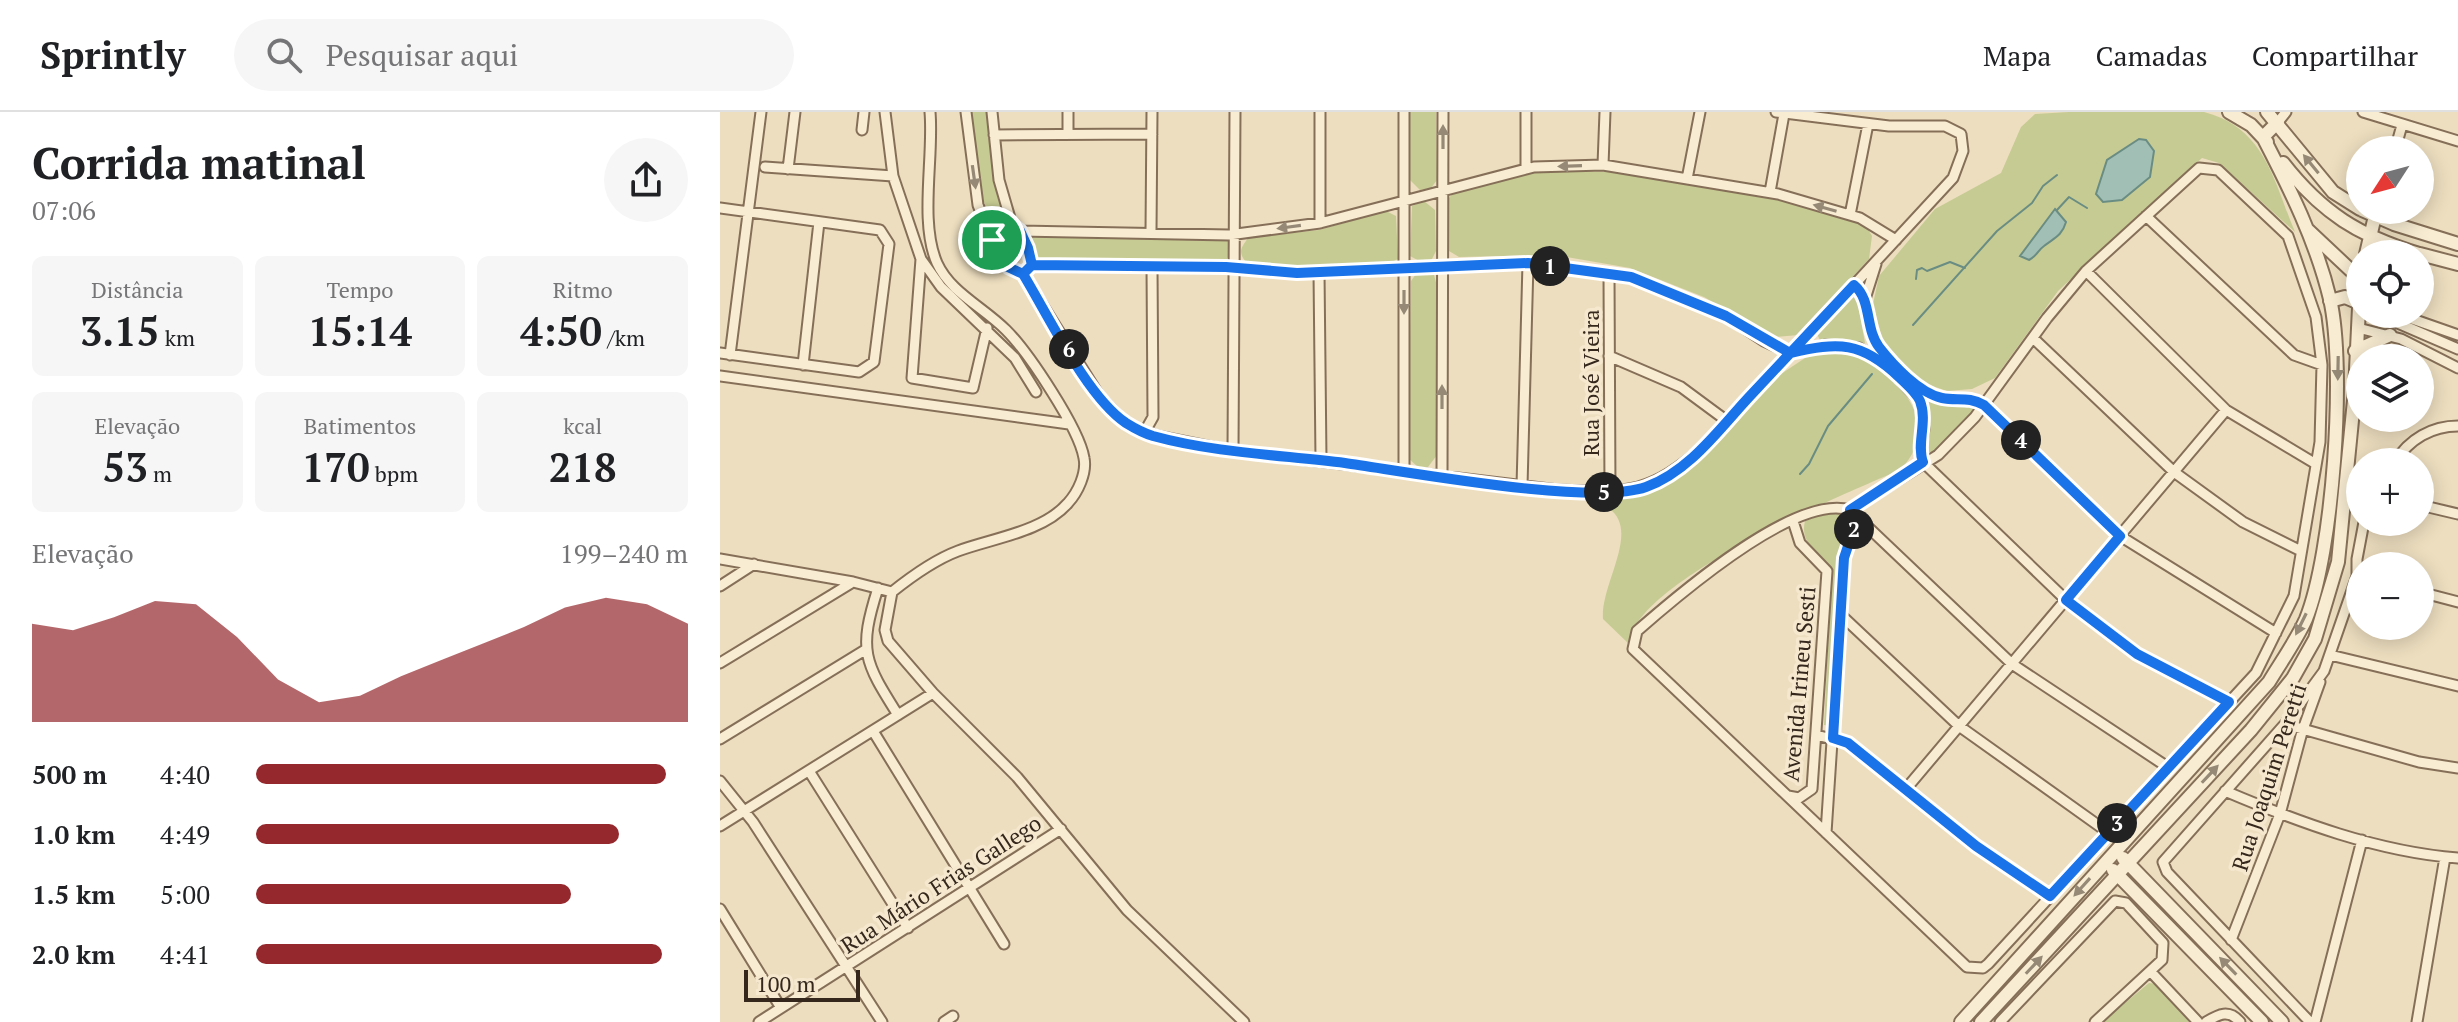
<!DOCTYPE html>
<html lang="pt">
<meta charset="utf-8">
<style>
:root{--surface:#fff;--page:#f6f6f6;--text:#202124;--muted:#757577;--line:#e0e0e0;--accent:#94282c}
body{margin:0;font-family:"PT Serif",serif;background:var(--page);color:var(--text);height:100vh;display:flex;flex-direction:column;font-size:30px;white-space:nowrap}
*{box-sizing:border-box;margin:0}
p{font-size:26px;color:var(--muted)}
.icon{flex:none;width:44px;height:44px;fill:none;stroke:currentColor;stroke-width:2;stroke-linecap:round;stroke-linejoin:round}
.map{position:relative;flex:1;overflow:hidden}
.sheet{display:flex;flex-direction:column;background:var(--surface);width:720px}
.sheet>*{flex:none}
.needle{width:52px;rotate:234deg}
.fabs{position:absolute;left:1626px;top:24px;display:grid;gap:16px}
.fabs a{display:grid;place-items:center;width:88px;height:88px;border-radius:50%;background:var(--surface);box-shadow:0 4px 20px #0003;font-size:40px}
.scale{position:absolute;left:24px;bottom:20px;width:116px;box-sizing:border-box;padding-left:8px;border:4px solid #35271c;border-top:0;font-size:22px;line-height:28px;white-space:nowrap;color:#35271c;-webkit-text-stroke:6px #f5e8cf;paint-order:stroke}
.pin{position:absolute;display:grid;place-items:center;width:68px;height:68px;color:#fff;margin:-34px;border:4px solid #fff;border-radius:50%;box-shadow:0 2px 8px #0007}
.km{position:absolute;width:40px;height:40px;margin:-20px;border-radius:50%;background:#222;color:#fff;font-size:22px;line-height:40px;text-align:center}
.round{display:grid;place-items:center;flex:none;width:84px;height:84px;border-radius:42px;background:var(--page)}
.head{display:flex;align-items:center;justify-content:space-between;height:136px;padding:0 32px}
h1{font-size:44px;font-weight:600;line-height:60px}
.metrics{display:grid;grid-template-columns:repeat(3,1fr);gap:12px;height:136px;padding:8px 32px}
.metrics div{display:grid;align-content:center;border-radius:12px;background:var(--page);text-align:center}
.metrics b{font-size:40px;font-weight:600}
.metrics small{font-size:22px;font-weight:400}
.metrics p{font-size:22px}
.chart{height:224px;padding:16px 32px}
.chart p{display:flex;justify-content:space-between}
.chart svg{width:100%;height:144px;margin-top:8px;fill:var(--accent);opacity:.7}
ul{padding:0 32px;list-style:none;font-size:26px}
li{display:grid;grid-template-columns:128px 96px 1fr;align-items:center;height:60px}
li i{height:20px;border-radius:10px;background:var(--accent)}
header{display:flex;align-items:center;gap:48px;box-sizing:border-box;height:112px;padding:0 40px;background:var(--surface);border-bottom:2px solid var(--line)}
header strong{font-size:38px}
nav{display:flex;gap:44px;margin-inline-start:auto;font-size:28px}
.search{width:560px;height:72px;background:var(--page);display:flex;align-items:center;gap:20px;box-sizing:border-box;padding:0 28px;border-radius:44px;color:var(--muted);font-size:30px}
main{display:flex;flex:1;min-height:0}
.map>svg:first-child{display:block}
</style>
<header>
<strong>Sprintly</strong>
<div class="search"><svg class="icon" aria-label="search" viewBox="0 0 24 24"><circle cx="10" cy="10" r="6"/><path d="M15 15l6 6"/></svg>Pesquisar aqui</div>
<nav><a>Mapa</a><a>Camadas</a><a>Compartilhar</a></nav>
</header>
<main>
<section class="sheet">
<div class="head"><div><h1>Corrida matinal</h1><p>07:06</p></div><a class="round"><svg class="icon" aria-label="share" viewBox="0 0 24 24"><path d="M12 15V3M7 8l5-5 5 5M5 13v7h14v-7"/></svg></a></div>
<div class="metrics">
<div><p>Distância</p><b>3.15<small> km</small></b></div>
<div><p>Tempo</p><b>15:14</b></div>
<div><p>Ritmo</p><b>4:50<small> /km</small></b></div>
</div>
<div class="metrics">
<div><p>Elevação</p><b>53<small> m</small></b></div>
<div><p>Batimentos</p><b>170<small> bpm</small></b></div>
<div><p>kcal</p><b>218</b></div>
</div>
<div class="chart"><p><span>Elevação</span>199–240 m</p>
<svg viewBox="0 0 160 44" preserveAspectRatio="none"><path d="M0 44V14L10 16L20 12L30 7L40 8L50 18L60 31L70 38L80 36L90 30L100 25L110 20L120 15L130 9L140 6L150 8L160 14V44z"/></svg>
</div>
<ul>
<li><b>500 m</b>4:40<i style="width:95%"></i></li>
<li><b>1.0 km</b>4:49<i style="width:84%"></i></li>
<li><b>1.5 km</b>5:00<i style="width:73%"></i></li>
<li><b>2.0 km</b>4:41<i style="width:94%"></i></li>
</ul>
</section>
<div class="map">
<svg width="1738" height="910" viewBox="0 0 1738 910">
<rect width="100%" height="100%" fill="#eddebf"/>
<path fill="#c6cb93" d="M251,0H267L273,67L284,109L271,115L258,67Z
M688,0H716L717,68L711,76L700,78L688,66Z
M1349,0H1484C1545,16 1553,67 1575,120L1499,51L1482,46L1338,179L1275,266L1252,277L1227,279L1201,270L1164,233L1153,192L1159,164L1215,97L1281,61L1301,15L1315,2Z
M818,59L896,60L1057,86L1146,114L1152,124L1149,147L1079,223L1055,225L984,185L910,156L835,143L739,145L729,139L725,91L733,81Z
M704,89L715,98L716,139L712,147L703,151L690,144L692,94Z
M666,99L676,104L678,147L670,151L576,156L527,151C518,141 520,137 528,126L599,118Z
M311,122L498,126L510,128L512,140L506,148L324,150L316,144Z
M705,160L714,163L717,174V343L708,355H698L688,346L691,169L696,162Z
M1136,182L1145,231L1100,228L1097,222Z
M1101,241C1113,242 1128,240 1140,243C1149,246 1158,255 1165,262C1198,289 1213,324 1180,358C1124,382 914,469 909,532L883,507C880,469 929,409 878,391L943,373L1000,329L1061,262L1088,244Z
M1208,288L1228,292L1250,291L1255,297L1214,342L1205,338L1209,322L1205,291Z
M1113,399L1124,405L1129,418L1121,436L1117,458L1111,614L1104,613L1112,459C1101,441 1079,433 1085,409Z
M1429,871L1436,872L1469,910H1382Z"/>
<path fill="#a2bfb6" stroke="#6a8d83" stroke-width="2" d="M1419,27L1426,28L1434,39L1430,65L1402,88L1383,90L1376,82L1387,48Z
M1335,97L1346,110C1342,124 1334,126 1324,134C1317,139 1317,144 1309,148L1300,144Z"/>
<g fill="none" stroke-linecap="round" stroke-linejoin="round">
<path stroke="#6a8d83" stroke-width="2" d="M1337,98L1349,85L1367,96
M1196,167L1197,158L1202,156L1207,159L1230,150L1245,156
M1193,213L1277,119L1312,91L1323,74L1337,63
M1080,362L1089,352L1108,314L1152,262"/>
<defs>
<path id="minor" d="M210,0C214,45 199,110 217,151C230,180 263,195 286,218C308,240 359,316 364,346C367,361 358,380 348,391C323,420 273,426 238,439C214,448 192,464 172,480L165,518L168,529L213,581L297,665L407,798L524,910
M246,0L258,93L272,128
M272,0L279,68L292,113
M348,0V21
M600,0V111
M1643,0L1738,29
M1558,10L1566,0
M142,18L144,0
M274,23L432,22
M1675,38L1682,13
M883,53L885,0
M45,55L173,64L165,0
M68,57L75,0
M806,57V0
M173,64L201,147L221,175L295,246L316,280
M967,67L980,0
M1050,80L1064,2
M0,96L160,118L169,132L154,250L139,260L0,241
M1130,103L1148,12
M1426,104L1574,243L1602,253
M292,113C305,123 309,137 312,153L303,162L288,155L272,128L274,120Z
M300,119L509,123L600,111L814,55L883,53L1058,82L1140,106L1176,128
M431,119L432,0
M201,147L192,266L253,276L267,216
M312,153L506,155L577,161L808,151L911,165L1006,204L1044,229L1070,241L1105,233L1139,236L1170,257L1200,289L1204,317L1200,342L1203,350L1346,488L1417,542L1509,590
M1366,159L1506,298L1596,352
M599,160L601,348
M303,162L380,285L405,311L424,321L513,339L838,378C911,381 929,382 986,333L1233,66L1243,39L1241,22L1225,14H1169L1056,0
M889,162L890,380
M1134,173C1150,187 1145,212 1156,230C1168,250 1198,280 1222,286C1237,289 1249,284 1264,293L1400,424L1556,521
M1145,187L1156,152
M1657,202L1738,237
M1678,202L1738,223
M1638,216L1681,227L1738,256
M1313,226L1454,360L1523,410L1581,439
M10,243L41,0
M889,244L961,275L1007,309
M83,253L99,110
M0,264L349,312
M424,321L433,305L432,154
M513,339L515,0
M1675,350C1689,327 1712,314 1738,314
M684,359V0
M722,363L723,0
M802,374L808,151
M1700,393L1738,402
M1130,398L1218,343L1255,305L1327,206L1366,159L1479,56L1498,58L1568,124L1596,205L1602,253L1600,330L1574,484L1536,561L1268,852L1263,856L1247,855L913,537L917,519C957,484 1076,381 1130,398L1292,552L1449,656
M0,447L133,470L172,480
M0,474L34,452
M158,476C138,539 144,549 178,603
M1700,480L1738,490
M1121,503L1239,614L1389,721
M1610,543L1738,574
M0,551L133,470
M1565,612L1699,650L1738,656
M153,619L284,832
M1096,623L1128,631L1256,734L1330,784
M0,627L145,538
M89,659L188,816
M0,669L33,710L162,910
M1185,678L1506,298
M1505,679C1578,710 1658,740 1738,746
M1068,684L1079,686L1092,677L1107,459L1080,431L1073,409
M0,714L213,581
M1106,721L1124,446L1134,416L1130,399
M0,797L61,896
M1511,828L1560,702L1582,620L1600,570
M1431,860L1478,910
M39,910L341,717
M224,910L233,904
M1280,910L1395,789L1406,791L1443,831L1442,848L1375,910
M1486,910C1499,902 1509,897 1520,910
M1590,910L1447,760L1443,750L1565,612L1604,559L1637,464V447L1644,410
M1595,910L1642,728
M1697,910L1725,745"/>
<path id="tertiary" d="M1509,0L1531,13L1547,30
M1547,0L1613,80L1640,97
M1563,51C1602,101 1639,124 1699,142
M1642,98L1674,112L1738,132
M1588,118L1640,167
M1646,142L1655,104
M1700,142L1738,152
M1610,189L1625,185L1639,191
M1635,239L1670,223
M1403,746L1562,910
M1393,758L1542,910
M1241,910L1549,570C1561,550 1576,529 1586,507C1613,440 1626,257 1610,187C1596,129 1570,77 1543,25L1558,10
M1261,910L1531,618L1573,566L1595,527L1618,450L1635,278L1640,175"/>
</defs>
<use href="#minor" stroke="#866f58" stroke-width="13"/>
<use href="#tertiary" stroke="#866f58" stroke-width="16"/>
<use href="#minor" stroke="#f8ecd2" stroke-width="9"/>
<use href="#tertiary" stroke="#f8ecd2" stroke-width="12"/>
</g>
<defs><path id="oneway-solid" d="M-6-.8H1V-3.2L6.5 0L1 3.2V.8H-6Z" transform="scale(2)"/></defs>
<g fill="#968a77">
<use href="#oneway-solid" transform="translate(723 25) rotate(-90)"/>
<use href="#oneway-solid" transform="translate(1591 52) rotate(-129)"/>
<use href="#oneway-solid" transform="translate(850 54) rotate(178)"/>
<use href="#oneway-solid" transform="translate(254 65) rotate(82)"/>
<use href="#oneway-solid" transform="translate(1105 96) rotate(-164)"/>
<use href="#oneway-solid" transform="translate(569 115) rotate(172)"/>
<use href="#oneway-solid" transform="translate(684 190) rotate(90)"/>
<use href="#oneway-solid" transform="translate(1618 256) rotate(91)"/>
<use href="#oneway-solid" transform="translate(722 285) rotate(-90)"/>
<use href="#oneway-solid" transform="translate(1581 512) rotate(116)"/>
<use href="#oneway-solid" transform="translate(1490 662) rotate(-47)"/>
<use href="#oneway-solid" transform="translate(1362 775) rotate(132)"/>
<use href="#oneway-solid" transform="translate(1314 853) rotate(-47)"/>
<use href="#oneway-solid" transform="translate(1508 854) rotate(-134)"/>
</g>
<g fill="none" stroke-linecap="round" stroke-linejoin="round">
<defs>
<path id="route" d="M272,128L288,155L303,162L312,153L506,155L577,161L808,151L911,165L1006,204L1070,241C1119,230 1141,229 1179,265C1186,272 1196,280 1200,289C1208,310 1196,332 1203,350L1130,398L1134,416L1124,446L1113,626L1128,631L1256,734L1330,784L1509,590L1417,542L1346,488L1400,424L1264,293C1249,284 1237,289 1222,286C1199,281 1173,253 1159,235C1145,217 1152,188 1134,173C1099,210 1065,247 1030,284C1000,316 970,359 926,375C873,394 689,360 625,351C561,343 495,341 433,324C423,321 414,316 406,311C367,285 328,203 303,162L312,153L308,136L300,119L292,113L274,120L272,128"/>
</defs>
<use href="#route" stroke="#fff" stroke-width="16"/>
<use href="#route" stroke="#1a73e8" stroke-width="10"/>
</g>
<g text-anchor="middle" stroke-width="7" stroke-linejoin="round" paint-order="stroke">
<g font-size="22" fill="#35271c" stroke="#f5e8cf">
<text transform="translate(871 271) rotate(-90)" y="8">Rua José Vieira</text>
<text transform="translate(1079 572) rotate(-85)" y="8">Avenida Irineu Sesti</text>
<text transform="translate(1549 665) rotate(-72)" y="8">Rua Joaquim Peretti</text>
<text transform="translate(221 772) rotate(-33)" y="8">Rua Mário Frias Gallego</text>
</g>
</g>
</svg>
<div class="fabs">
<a><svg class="needle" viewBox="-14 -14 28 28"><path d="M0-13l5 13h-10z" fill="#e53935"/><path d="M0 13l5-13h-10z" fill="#757577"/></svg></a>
<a><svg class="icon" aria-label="locate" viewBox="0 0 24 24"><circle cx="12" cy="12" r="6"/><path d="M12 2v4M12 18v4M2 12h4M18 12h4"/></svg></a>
<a><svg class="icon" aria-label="layers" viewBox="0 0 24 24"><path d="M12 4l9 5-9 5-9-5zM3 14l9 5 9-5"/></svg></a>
<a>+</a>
<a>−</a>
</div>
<div class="scale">100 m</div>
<div class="pin" style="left:272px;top:128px;background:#1e9e55"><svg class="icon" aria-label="arrive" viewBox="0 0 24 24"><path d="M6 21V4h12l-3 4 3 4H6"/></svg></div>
<b class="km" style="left:830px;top:154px">1</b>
<b class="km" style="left:1134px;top:417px">2</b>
<b class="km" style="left:1397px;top:711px">3</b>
<b class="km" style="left:1301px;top:328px">4</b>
<b class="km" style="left:884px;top:380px">5</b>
<b class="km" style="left:349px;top:237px">6</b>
</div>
</main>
